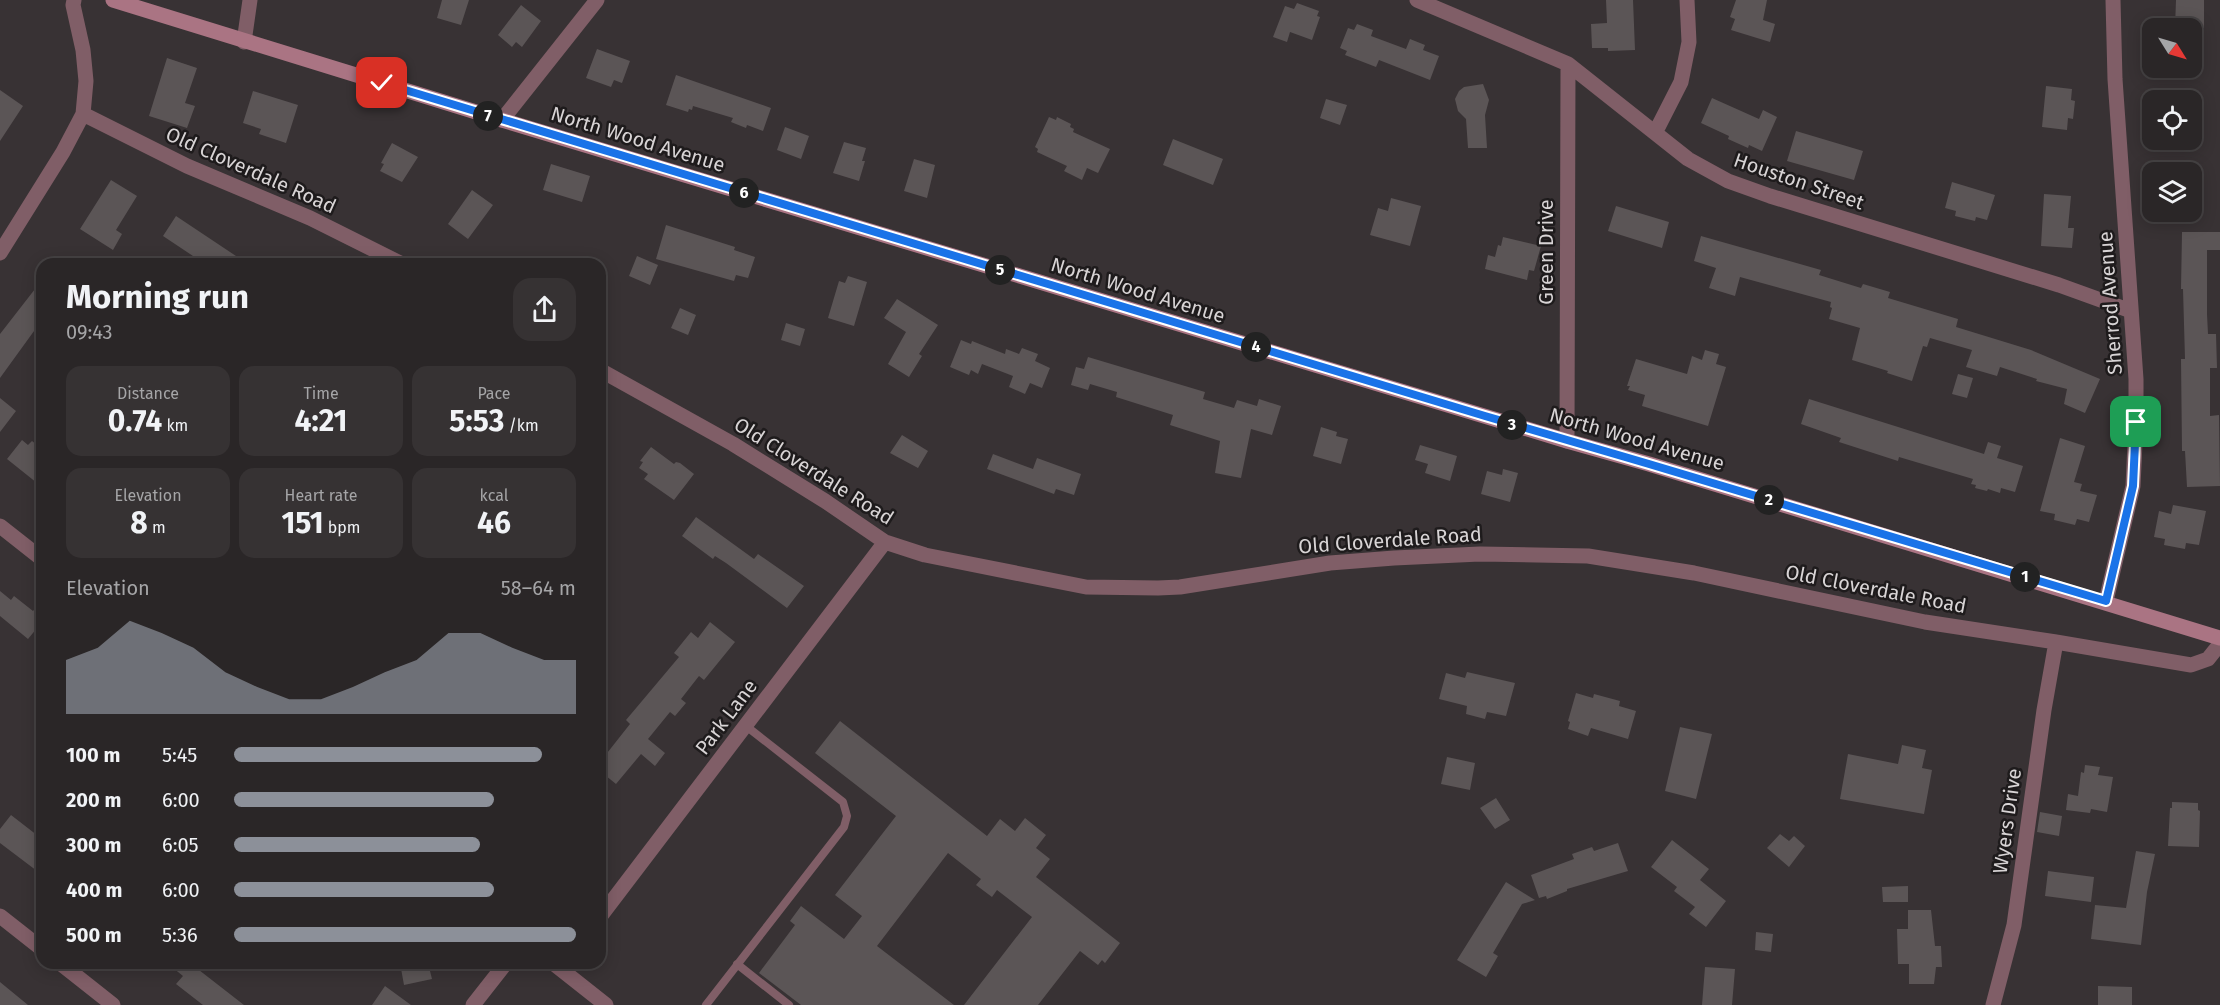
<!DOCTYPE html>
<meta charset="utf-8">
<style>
:root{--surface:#2a2627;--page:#363233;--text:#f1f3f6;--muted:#a5a5a7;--line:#464344;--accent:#8c9099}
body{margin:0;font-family:"Fira Sans",sans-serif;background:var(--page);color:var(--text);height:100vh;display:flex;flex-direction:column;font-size:22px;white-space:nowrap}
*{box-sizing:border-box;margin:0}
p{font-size:20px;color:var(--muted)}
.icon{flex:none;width:33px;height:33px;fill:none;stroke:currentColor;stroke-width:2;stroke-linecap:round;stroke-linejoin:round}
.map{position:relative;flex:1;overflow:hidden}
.sheet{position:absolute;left:36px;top:258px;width:570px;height:711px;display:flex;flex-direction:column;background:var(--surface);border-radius:18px;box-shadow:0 3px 15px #0003,0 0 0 2px var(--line)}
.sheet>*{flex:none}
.needle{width:39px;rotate:127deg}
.controls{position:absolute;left:2142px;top:18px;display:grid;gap:12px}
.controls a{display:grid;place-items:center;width:60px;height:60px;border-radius:12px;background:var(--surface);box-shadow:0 3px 15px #0003,0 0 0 2px var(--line);font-size:30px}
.pin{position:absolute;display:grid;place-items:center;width:51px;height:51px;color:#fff;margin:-26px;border-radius:12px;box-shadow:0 3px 9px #0006}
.km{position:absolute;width:30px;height:30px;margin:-15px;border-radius:50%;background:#222;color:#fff;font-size:16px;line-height:30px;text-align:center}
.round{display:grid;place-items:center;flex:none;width:63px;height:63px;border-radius:18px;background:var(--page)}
.summary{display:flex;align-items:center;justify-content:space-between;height:102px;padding:0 30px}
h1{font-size:33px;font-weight:700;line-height:45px}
.figures{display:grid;grid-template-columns:repeat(3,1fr);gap:9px;height:102px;padding:6px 30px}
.figures div{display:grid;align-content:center;border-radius:15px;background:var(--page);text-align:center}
.figures b{font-size:30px;font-weight:700}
.figures small{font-size:16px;font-weight:400}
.figures p{font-size:16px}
.chart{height:168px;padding:12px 30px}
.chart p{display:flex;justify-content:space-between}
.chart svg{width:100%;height:108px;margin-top:6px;fill:var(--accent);opacity:.7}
ul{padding:0 30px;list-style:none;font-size:20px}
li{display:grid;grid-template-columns:96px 72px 1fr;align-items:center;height:45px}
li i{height:15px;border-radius:8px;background:var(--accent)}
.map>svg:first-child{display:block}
</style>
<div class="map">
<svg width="2220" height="1005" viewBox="0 0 2220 1005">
<rect width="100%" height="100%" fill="#383234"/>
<path fill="#5b5556" d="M442,0H469L461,25L437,18Z
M1606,0H1633L1635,50L1608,51V48H1592L1591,24L1607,23Z
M1736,0H1767L1763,20L1775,24L1770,42L1731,30L1735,19L1730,17Z
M2176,0H2204V28H2175Z
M1297,3L1319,11L1317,16L1320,17L1312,40L1290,32L1287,42L1273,37L1285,6L1294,9Z
M521,5L541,21L522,47L516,42L512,47L498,35Z
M1357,24L1373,30L1371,36L1406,49L1410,39L1425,45L1423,50L1439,56L1430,80L1379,60L1376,67L1345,55L1347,51L1340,48L1348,28L1354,30Z
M597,49L630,61L622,83L614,80L611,87L586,78Z
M167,58L197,68L185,103L195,106L187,128L149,116Z
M676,75L771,108L763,131L747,125L746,128L731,122L733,118L693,106L692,110L689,109L688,112L666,105Z
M1483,84L1489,100L1485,115L1487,148H1468L1466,119L1458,111L1455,99L1459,91L1464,87Z
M2046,86L2072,89L2071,100L2075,101L2073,119L2068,118L2067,130L2042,127Z
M0,90L23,106L0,141Z
M253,91L298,105L286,143L259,134L261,129L243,123Z
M1712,98L1759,119L1763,110L1777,117L1762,151L1749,145L1748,148L1728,139L1729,136L1701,123Z
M1326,99L1347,105L1340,125L1320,118Z
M1049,117L1056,120L1057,117L1071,124L1070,127L1074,129L1073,132L1110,149L1098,173L1087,168L1082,180L1064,171L1067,166L1037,152L1038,149L1035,147Z
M785,127L809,136L801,159L777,150Z
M1796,131L1863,151L1854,180L1787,161Z
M1173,139L1223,159L1213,185L1163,165Z
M844,142L866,148L862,161H865L859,181L833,173Z
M392,143L418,157L402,182L380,171L384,164L381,163Z
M914,159L935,165L927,198L904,191Z
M551,164L590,176L582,202L543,190Z
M111,180L137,196L116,230L122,234L113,250L80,229Z
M1952,182L1995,195L1987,220L1976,217L1975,221L1955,216L1956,211L1945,208Z
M472,190L493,205L468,239L448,224Z
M2044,194L2071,196L2068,228H2074L2072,248L2041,246Z
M1391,198L1421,206L1410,246L1370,235L1378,208L1388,211Z
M1616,206L1669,222L1662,248L1608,231Z
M176,216L248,264H205L163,236Z
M666,225L735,247L734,250L755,257L748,278L736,275L734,281L656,259Z
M2182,232H2220V250H2207V314L2208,334H2216L2217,368H2210V416L2219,415L2220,486L2187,487L2185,451H2182L2181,359H2185L2183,289H2181Z
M1701,236L1821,270L1819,275L1861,288L1863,284L1890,292L1888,298L1958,319L1956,327L2031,350L2100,379L2085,413L2064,404L2067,389L2036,381L2037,379L2000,367L1997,376L1966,367L1972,350L1930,338L1927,347L1923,346L1912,381L1887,373L1888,371L1852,360L1860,328L1829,319L1832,308L1830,307L1831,302L1740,277L1735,296L1709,288L1716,268L1694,261Z
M1503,237L1541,246L1534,271L1529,270L1527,280L1485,269L1488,255L1495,257L1498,245L1501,246Z
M637,256L658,265L650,285L629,276Z
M848,276L867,282L854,326L828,318L839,281L845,283Z
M42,280V320L0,378V334Z
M897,299L938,325L919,354L922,356L909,377L888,364L906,332L884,318Z
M680,308L696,315L688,335L671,328Z
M786,323L805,329L800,346L781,340Z
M961,340L971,344L972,341L1005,354L1006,349L1019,354L1022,348L1038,354L1035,361L1050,368L1042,388L1030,383L1025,394L1009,387L1013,376L982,364L978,374L971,370L969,375L950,367Z
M1705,350L1719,354L1716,364L1726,367L1708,426L1642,406L1645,395L1628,390L1630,386H1627L1636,359L1687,374L1692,356L1702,360Z
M1088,357L1205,392L1203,399L1234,408L1237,400L1257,406L1259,399L1281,406L1272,435L1251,429L1241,478L1215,473L1220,441L1170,425L1173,415L1116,397L1117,392L1090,384L1088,390L1071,385L1076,367L1084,369Z
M1958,374L1973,378L1967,398L1952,394Z
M0,398L16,411L0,432Z
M1809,399L1984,454L1988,442L2001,446L1997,458L2023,466L2015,492L2001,488L2000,493L1988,489L1987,491L1975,488L1976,485L1971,484L1973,479L1899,457L1898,461L1839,442L1841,438L1801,424Z
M1321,427L1337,432L1336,436L1348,439L1341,464L1313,456Z
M902,435L928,451L918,468L890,453Z
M2060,438L2085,446L2074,482L2082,484L2080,491L2097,495L2089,522L2077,519L2075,525L2054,520L2055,514L2040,511Z
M22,440L28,445L32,441L42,449V487L7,459Z
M1420,445L1457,456L1450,481L1425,473L1428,464L1415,460Z
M651,447L674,464L676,462L680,463L694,474L674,500L644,479L648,474L639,468L643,462L640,461Z
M993,454L1033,469L1037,458L1081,474L1074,495L1056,489L1054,494L987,469Z
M1503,469L1518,473L1510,502L1481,494L1487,471L1502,475Z
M2173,505L2206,511L2199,545L2186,543L2185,549L2164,545L2165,539L2154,537L2159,511L2171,514Z
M696,517L754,559L758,554L804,586L787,608L726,563L715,556L713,559L682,536Z
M0,591L11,600L14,596L33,611L42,600V622L28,639L0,616Z
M710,622L735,642L704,680L699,676L681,699L686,703L675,716L670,712L648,739L665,753L655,766L641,754L616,784L600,771V762L630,724L626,720L679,657L674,653L691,632L698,638Z
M1467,672L1515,683L1506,716L1487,712L1485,719L1466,714L1467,706L1439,699L1446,673L1465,678Z
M1576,693L1593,698L1594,694L1620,701L1619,706L1636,711L1628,739L1591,728L1588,736L1568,729L1570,722L1568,721Z
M840,721L987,836L1000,819L1015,831L1025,818L1046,835L1036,848L1050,859L1036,877L1120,943L1105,963L1102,960L1098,965L1080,951L1038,1005H964L1032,917L997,890L992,897L976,885L981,879L948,853L877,946L954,1005H801L759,973L795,925L790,921L801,906L844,939L862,916L835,895L896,816L815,753Z
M1680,727L1712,734L1696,799L1665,791Z
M1902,745L1926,750L1922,768L1932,770L1924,814L1840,799L1848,754L1898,764Z
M1447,757L1475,763L1470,790L1441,784Z
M2085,765L2100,767L2098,775L2113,777L2107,812L2091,809L2090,813L2066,810L2068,794L2078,796L2081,772L2084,773Z
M1496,798L1510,820L1495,829L1480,808Z
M2172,802L2198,803V810L2200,811L2199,847L2168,846L2170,808H2172Z
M2040,812L2062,816L2059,836L2037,832Z
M11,815L42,839V864L37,871L0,843V829Z
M1780,834L1789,841L1794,836L1805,846L1789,867L1767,848Z
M1672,840L1709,869L1700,880L1726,901L1706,927L1689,914L1695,907L1674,891L1677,887L1651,867Z
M1618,843L1628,871L1567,889V891L1547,899L1546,896L1539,898L1531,875L1574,859L1572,854L1592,847L1594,851Z
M2136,851L2155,854L2147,892L2141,945L2091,939L2095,905L2126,908Z
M2048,871L2094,877L2091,902L2045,896Z
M1506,882L1535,900L1522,904L1493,953L1498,956L1486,977L1457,960Z
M1908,886V902H1883L1882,887Z
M1908,910H1931L1935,946H1941L1942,967H1936L1934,984H1909V964H1898L1897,929H1908Z
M1756,932L1773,934L1771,952L1755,950Z
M167,963H190L244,1005H203L176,984L183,976Z
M400,963H428L432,979L404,985Z
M1705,967L1735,969L1732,1005H1702Z
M0,982L28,1005H0Z
M385,986L411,1005H372Z
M2098,986L2132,987V1005H2098Z"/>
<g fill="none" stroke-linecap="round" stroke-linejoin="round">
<path stroke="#805e67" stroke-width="8" d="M737,964L789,1005
M706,1005L844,827L847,816L843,802L746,726"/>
<path stroke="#805e67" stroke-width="15" d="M1417,0L1568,64L1688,159L1728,181L1770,196L2059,285L2131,311
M244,42L250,0
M83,114L187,166L310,218L402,264
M502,120L597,0
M1655,133L1681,82L1689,42L1687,0
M0,253L63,152L83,114L86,81L83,50L73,5L74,0
M600,370L733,444L825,501L885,542L925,555L1086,587L1158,588L1180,587L1330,563L1394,558L1480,554L1588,556L1694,573L1925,622L2056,642L2191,665L2208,659L2220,644
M1567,441L1568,64
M0,526L42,559
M2106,601L2133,486L2136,422V379L2115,79L2113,0
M0,916L42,949
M600,917L885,542
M60,963L113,1005
M553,963L606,1005
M473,1005L506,963
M1993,1005L2014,925L2044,710L2056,642"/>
<path stroke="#aa7483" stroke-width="15" d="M113,0L502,120L1567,441L1649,464L2220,638"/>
</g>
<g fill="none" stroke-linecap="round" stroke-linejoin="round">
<defs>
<path id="route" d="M382,83L1485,416L1649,464L2106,601L2133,486L2136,422"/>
</defs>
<use href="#route" stroke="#fff" stroke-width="12"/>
<use href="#route" stroke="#1a73e8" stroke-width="8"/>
</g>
<g text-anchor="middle" stroke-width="5" stroke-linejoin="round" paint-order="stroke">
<g font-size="20" fill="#d8d4d5" stroke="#1e1b1c">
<text transform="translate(638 139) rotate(17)" y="7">North Wood Avenue</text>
<text transform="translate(251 170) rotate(24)" y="7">Old Cloverdale Road</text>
<text transform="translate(1799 181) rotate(19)" y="7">Houston Street</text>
<text transform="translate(1546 252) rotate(-90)" y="7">Green Drive</text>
<text transform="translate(1138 290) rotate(17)" y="7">North Wood Avenue</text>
<text transform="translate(2110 303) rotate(-94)" y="7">Sherrod Avenue</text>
<text transform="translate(1637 439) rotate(16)" y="7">North Wood Avenue</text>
<text transform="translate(814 471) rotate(32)" y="7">Old Cloverdale Road</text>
<text transform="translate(1390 540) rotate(-4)" y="7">Old Cloverdale Road</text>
<text transform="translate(1876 589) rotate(11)" y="7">Old Cloverdale Road</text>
<text transform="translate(726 717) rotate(-53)" y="7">Park Lane</text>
<text transform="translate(2007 821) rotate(-82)" y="7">Wyers Drive</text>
</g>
</g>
</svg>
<div class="controls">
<a><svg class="needle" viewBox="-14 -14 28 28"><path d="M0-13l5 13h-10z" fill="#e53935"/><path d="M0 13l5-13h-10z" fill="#a5a5a7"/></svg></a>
<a><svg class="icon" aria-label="locate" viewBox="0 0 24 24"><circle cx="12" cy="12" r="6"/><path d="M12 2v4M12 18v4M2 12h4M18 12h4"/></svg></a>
<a><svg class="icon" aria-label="layers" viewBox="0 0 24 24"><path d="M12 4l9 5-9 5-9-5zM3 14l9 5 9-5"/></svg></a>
</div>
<div class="pin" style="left:2136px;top:422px;background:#1e9e55"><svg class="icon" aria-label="arrive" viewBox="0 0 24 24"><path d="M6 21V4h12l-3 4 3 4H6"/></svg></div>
<div class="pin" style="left:382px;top:83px;background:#d93025"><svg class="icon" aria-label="check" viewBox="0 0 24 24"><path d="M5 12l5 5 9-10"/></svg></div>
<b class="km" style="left:2025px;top:577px">1</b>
<b class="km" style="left:1769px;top:500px">2</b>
<b class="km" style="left:1512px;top:425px">3</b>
<b class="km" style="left:1256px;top:347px">4</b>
<b class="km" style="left:1000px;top:270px">5</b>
<b class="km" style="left:744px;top:193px">6</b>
<b class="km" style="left:488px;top:116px">7</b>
<section class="sheet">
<div class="summary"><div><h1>Morning run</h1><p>09:43</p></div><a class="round"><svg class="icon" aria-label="share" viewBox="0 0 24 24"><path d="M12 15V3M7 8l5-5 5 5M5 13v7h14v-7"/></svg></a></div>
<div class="figures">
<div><p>Distance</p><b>0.74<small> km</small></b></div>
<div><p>Time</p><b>4:21</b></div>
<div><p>Pace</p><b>5:53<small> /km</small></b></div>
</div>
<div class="figures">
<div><p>Elevation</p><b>8<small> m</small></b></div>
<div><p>Heart rate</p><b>151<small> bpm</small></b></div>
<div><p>kcal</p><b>46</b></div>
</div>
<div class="chart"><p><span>Elevation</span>58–64 m</p>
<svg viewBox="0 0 160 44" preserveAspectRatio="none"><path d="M0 44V22L10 17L20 6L30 11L40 17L50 27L60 33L70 38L80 38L90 33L100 27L110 22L120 11L130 11L140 17L150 22L160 22V44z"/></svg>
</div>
<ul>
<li><b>100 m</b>5:45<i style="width:90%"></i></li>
<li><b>200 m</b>6:00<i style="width:76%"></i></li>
<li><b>300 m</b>6:05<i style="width:72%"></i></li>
<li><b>400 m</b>6:00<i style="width:76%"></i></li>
<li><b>500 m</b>5:36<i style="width:100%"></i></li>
</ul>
</section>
</div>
